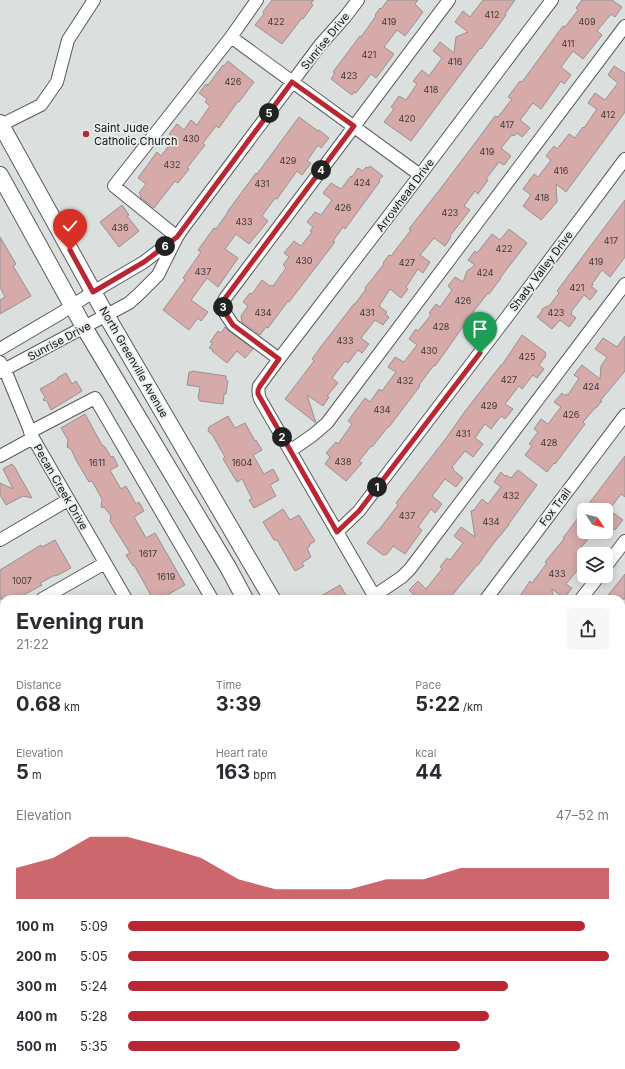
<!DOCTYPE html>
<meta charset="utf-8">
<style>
:root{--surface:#fff;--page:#f7f7f7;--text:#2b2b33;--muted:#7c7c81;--accent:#b82732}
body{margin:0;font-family:Inter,sans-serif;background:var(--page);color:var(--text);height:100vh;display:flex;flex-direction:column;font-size:15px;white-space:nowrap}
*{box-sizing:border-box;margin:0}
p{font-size:13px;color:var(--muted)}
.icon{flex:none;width:22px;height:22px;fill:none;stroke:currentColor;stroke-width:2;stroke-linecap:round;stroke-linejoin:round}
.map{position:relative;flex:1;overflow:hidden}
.panel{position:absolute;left:0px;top:595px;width:625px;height:474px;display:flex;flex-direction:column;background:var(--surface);border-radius:12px 12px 0 0;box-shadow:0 2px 10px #0003}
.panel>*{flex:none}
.needle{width:26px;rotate:126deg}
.buttons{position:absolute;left:577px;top:503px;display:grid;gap:8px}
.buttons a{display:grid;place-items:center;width:36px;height:36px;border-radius:6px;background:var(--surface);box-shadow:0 2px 10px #0003;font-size:20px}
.pin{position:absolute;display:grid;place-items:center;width:34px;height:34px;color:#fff;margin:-41px -17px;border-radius:50% 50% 50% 0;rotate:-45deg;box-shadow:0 0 4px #0007}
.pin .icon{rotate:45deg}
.km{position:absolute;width:20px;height:20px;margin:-10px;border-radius:50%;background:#222;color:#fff;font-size:11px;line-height:20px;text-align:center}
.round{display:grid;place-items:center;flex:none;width:42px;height:42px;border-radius:6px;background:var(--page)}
.head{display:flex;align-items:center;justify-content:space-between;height:68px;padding:0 16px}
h1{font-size:22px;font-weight:700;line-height:30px}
.figures{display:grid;grid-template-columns:repeat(3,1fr);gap:6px;height:68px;padding:4px 16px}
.figures div{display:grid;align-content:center}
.figures b{font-size:20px;font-weight:700}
.figures small{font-size:11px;font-weight:400}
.figures p{font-size:11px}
.chart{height:112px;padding:8px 16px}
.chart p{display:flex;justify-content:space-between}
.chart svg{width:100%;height:72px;margin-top:4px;fill:var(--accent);opacity:.7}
ul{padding:0 16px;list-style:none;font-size:13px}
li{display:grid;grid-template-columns:64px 48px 1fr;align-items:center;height:30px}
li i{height:10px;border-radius:5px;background:var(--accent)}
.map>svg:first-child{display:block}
</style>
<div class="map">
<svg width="625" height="1069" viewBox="0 0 625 1069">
<rect width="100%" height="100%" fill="#dbdfdd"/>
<path fill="#c9d6d0" d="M625,802V1069H554L552,1065H621V807Z
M405,1065H481L482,1069H398Z"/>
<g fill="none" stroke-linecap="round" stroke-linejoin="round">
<path stroke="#587569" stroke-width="3.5" d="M2,1069L5,1065"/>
</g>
<path fill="#d6aaa8" stroke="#969291" d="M272,0H314L311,3L313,5L303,19L302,18L282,44L255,25L264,14L263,12Z
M388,0H418L415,4L423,12L405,36L397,30L384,47L394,54L376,78L371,74L356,93L354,92L352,95L331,79L335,73L333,72L360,36L361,37L376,16L375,15L380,8L381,9Z
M483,0H515L505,14L506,15L481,49L480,48L411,141L384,122L394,109L391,107L399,96L406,100L417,84L413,81L422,70L429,76L442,58L433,51L440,42L454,53L456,37L468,32L455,22L463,11L470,17Z
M582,0H612L622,7L615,17L611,14L597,31L602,35L583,59L573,51L561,67L571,75L564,84L561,81L541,109L533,103L520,120L530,128L522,137L517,133L514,136L512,135L501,148L511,156L504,165L499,162L486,179L488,180L478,194L475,191L464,206L470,210L450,236L451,237L445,246L434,238L420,255L430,262L423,273L418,269L406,287L408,289L401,298L390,289L379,306L387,312L385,314L389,317L383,325L375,320L361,338L369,344L362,353L358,350L348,363L345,361L332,378L338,383L327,396L329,397L323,406L307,395L316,423L285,399L314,361L312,359L323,344L354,304H355L366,289L365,288L384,264L383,263L389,255L391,256L411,230L409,229L441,188L478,139L495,116L498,117L512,99L508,97L520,81L522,82L563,26L565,27L578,10L576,8Z
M228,61L254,82L239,102L238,101L219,128L216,126L203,143L205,145L187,168L189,169L178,183L175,181L154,208L140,197L141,195L139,193L146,184L138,178L157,152L161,156L175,138L169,134L177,124L184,130L191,120L197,125L210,106L205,102L207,99L199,93L206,84L208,85L223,65L224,66Z
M614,66L625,73V112L566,192L556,184L557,202L541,220L523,206L531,195L523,189L534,174L538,177L551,160L546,156L554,146L557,149L569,134L575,138L583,127L584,128L597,109L588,103L595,93L605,100L618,83L608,75Z
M299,117L318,131L319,130L329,138L321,148L318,145L307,161L311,163L302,175L297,171L277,199L275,198L262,216L268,221L249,244L236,234L225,249L238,258L218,287L207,278L191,300L208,312L201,321L198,318L189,330L163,310L185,280L183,278L201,252L198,250L214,228L216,229L228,212V211L256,173L257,174Z
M370,166L383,176L379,180L380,181L345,229L343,227L333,241L335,242L289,302L288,301L268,328L266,327L260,335L242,322L241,316L248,306L243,302L250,293L252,294L262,280L270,286L271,285L273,286L286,268L283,265L289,257L284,253L294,241L301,246L312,232L310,231L313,227L307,222L315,212L321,215L332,200L323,193L331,183L341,189L351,176L352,177L358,168L363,171L366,167L368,168Z
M625,200V257L610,277L602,270L592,284L593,285L591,286L597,291L590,300L584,295L571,312L572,313L571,314L576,318L569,327L560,320L552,329L537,317L542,311V309L550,305L559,293L557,291Z
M122,205L129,215L127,216L139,231L119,247L100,222Z
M509,229L527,243L500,278H501L489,294L488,293L473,312L475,313L468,321H467L438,362L435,366L434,365L419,385L420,386L389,427L387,428L372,447L371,446L359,461L362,463L346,481L325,464L330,457L326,453L336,442L338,444L352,424L348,421L365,398L370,402L379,389L382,391L396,372L388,367L395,357L404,362L417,345L409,339L416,329L418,331L431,315L429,313L436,304L440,307L452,290L448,286L455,277L463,282L467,271L475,265L468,260L475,251L477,253L492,234L500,240Z
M0,237L16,264L13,266L31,296L0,314V300L5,297L0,287Z
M225,327L229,331L253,349L245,358L237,351L227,363L212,351L213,350L209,348L213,343L210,342L218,331L221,333Z
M522,335L545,352L546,356L539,365L544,369L537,378L533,375L522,389L519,386L505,404L513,409L505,419L501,416L491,429L485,424L475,438L483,444L473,457L465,451L452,467L454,469L453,470L463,478L456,487L445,479L432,496L442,504L435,513L431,509L418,527L422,530L405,554L393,546L387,554L383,555L367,543L377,531H378L398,505L396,503L447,437L466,410L501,365H502Z
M625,336V371L600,401H602L596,408H595L583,422L585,424L555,464L554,463L547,472L525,455L532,446L529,444L538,432L534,429L541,419L548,424L561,407L554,402L562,393L565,396L566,394L568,395L579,378L574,375L582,365L600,379L601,366L607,357L595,349L603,338L617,347Z
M192,371L226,376V380L228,381L226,394H224L223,404L200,401L198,398L200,387L187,385L189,372H192Z
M66,373L72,384L76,381L82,391L51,410L47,401L43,400L45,397L40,389L58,379L57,378Z
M85,414L102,445L105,447L111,457L113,456L118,466L110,470L121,489L126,486L136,504L139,502L144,511L134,517L146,538L155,533L185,585L160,599H153L134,565L133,566L126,555L130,553L110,521L111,516L105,508L101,507L102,499L92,481L89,482L76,460L71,449L67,447L68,440L61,428Z
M228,416L235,428L245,423L255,441L256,440L262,450L253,455L264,474L273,469L279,480L270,485L276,496L254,508L249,500L252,499L242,479L237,482L223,459L225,457L213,436L208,431L209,427Z
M625,456V497L621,494L609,510L623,520L615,530L606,523V510H584Z
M12,464L13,466H14L32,498L23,496L6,505L0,495V483L13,489L3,469Z
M518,470L537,485L508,525H509L493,544L478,565H477L449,599H418L409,590L418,581L426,589L442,569L440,567L447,558L450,560L463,543L454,536L461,527L475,537L471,511L474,510L482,499L488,504L501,487L494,482L501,472L505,476L506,475L511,478Z
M283,509L290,520L299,515L315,541L309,545L310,546L307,548L311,557L302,563L304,566L295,571L277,540H274L263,522Z
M584,510V532H594L578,551L584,555V570L580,567L566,584L572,588L564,598L552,589L553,599H518L530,581L532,583L547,563L545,562L564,539L563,538Z
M55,540L71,568L58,575L53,576L40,583L42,585L16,599H0V570L41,545L42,547Z
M625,574V599H605Z
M340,585L348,599H316Z"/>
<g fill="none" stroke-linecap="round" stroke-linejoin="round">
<defs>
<path id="minor" d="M231,37L420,175
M1,125L41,105L57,82L68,40L94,0
M177,237L114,186L231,37L257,0
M0,349L61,313L93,292L144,262L174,239
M279,359L233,325L225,313L222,304L226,297L449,0
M0,362L5,370L33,438L126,599
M0,372L129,303L139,294L158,275L177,237L183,228L320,45L345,17L358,0
M30,432L95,398L212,599
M290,451L313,435L327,423L625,26
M0,456L33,438
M337,532L359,511L510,313L625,159
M0,540L68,500
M606,566L625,541
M374,596L402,577L410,569L625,284
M42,599L105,563
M376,599L260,399C258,394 258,391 259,386L279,359L420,175L552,0
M486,599L625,415
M581,599L599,576
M0,623L4,621
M621,676L625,671
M0,711L4,709
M621,784H625
M0,792L4,790
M0,888L4,885
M621,927L625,925
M621,958L625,956
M621,997L625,994
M621,1049L625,1047
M401,1065L403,1069
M437,1065L439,1069
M599,1065L601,1069
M67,1069L73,1065
M222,1069L225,1065
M418,1069L426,1065"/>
<path id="major" d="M0,123L106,315L272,599
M0,175L84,327L229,569L245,599
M504,1065L506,1069
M533,1065L535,1069"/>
</defs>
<use href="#minor" stroke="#575b5a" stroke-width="14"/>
<use href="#major" stroke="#575b5a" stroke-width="18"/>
<path stroke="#7e8180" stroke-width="2" stroke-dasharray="3 3" stroke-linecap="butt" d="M43,1069L48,1065"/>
<use href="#minor" stroke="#fff" stroke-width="12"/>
<use href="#major" stroke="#fff" stroke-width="16"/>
</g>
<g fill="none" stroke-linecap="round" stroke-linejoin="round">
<defs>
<path id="route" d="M70,250L93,292L144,262L177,237L292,82L354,126L226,297L222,304L225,313L233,325L279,359L260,386L258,390V394L337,532L359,511L480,353"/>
</defs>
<use href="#route" stroke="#fff" stroke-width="8"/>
<use href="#route" stroke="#b82732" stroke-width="5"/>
</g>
<circle fill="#b82732" stroke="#e8ecea" stroke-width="1.5" cx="86" cy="134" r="4"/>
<g text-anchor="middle" stroke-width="3.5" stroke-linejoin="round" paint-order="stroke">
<g font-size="9" fill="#423737">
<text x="492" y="18">412</text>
<text x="276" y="25">422</text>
<text x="389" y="25">419</text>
<text x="587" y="25">409</text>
<text x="568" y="47">411</text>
<text x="369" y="58">421</text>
<text x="455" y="65">416</text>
<text x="349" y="79">423</text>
<text x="233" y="85">426</text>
<text x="431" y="93">418</text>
<text x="608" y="118">412</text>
<text x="407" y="122">420</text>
<text x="507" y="128">417</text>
<text x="191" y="142">430</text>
<text x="487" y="155">419</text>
<text x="288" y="164">429</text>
<text x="172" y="168">432</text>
<text x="561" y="174">416</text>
<text x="362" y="186">424</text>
<text x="262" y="187">431</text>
<text x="542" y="201">418</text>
<text x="343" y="211">426</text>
<text x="450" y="216">423</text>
<text x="244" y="225">433</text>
<text x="120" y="231">436</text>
<text x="611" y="244">417</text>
<text x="504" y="252">422</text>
<text x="304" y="264">430</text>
<text x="596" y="265">419</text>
<text x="407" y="266">427</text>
<text x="203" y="275">437</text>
<text x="485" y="276">424</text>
<text x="577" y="291">421</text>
<text x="463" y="304">426</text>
<text x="263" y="316">434</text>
<text x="367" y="316">431</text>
<text x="556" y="316">423</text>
<text x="441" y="330">428</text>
<text x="345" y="344">433</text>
<text x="429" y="354">430</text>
<text x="527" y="360">425</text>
<text x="509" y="383">427</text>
<text x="405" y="384">432</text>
<text x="591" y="390">424</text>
<text x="489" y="409">429</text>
<text x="382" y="413">434</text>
<text x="571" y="418">426</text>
<text x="463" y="437">431</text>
<text x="549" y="446">428</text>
<text x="343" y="465">438</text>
<text x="97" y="466">1611</text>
<text x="242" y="466">1604</text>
<text x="511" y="499">432</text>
<text x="407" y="519">437</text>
<text x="491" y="525">434</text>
<text x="148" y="557">1617</text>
<text x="557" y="577">433</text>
<text x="166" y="580">1619</text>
<text x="22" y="584">1007</text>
</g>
<g font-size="11" fill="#101111" stroke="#e8ecea">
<text transform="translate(325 41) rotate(-51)" y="4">Sunrise Drive</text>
<text transform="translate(405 195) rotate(-53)" y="4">Arrowhead Drive</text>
<text transform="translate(541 271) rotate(-53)" y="4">Shady Valley Drive</text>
<text transform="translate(59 341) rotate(-28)" y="4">Sunrise Drive</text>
<text transform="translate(134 362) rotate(60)" y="4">North Greenville Avenue</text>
<text transform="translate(61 487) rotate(60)" y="4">Pecan Creek Drive</text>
<text transform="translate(555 507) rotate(-53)" y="4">Fox Trail</text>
</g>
<g font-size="11" fill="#101111" stroke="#e8ecea" text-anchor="start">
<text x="94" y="132">Saint Jude<tspan x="94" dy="13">Catholic Church</tspan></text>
</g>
</g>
</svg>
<div class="buttons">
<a><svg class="needle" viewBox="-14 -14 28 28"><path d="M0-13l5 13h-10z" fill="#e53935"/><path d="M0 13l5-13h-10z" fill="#7c7c81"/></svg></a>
<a><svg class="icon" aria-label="layers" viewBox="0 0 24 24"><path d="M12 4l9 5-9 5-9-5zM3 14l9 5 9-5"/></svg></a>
</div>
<div class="pin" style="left:480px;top:353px;background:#1e9e55"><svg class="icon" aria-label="arrive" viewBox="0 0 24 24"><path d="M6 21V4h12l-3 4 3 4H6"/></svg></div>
<div class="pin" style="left:70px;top:250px;background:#d93025"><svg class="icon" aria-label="check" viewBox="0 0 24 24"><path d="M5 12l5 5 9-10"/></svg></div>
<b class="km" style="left:377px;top:487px">1</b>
<b class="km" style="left:282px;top:437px">2</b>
<b class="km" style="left:223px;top:307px">3</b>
<b class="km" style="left:321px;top:170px">4</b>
<b class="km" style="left:269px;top:113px">5</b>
<b class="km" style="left:165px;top:246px">6</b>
<section class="panel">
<div class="head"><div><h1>Evening run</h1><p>21:22</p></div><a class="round"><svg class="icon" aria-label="share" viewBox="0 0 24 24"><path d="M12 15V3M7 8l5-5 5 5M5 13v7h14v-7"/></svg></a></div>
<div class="figures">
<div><p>Distance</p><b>0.68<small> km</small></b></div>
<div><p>Time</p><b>3:39</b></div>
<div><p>Pace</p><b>5:22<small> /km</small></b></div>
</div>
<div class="figures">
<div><p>Elevation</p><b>5<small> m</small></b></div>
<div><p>Heart rate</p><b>163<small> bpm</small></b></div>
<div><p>kcal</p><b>44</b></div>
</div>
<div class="chart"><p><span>Elevation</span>47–52 m</p>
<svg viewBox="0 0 160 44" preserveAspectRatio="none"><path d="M0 44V25L10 19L20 6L30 6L40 12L50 19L60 32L70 38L80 38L90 38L100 32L110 32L120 25L130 25L140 25L150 25L160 25V44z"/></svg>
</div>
<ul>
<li><b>100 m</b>5:09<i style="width:95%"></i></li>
<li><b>200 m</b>5:05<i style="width:100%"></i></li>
<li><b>300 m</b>5:24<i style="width:79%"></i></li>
<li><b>400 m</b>5:28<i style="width:75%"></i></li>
<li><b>500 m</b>5:35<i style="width:69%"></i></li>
</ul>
</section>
</div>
